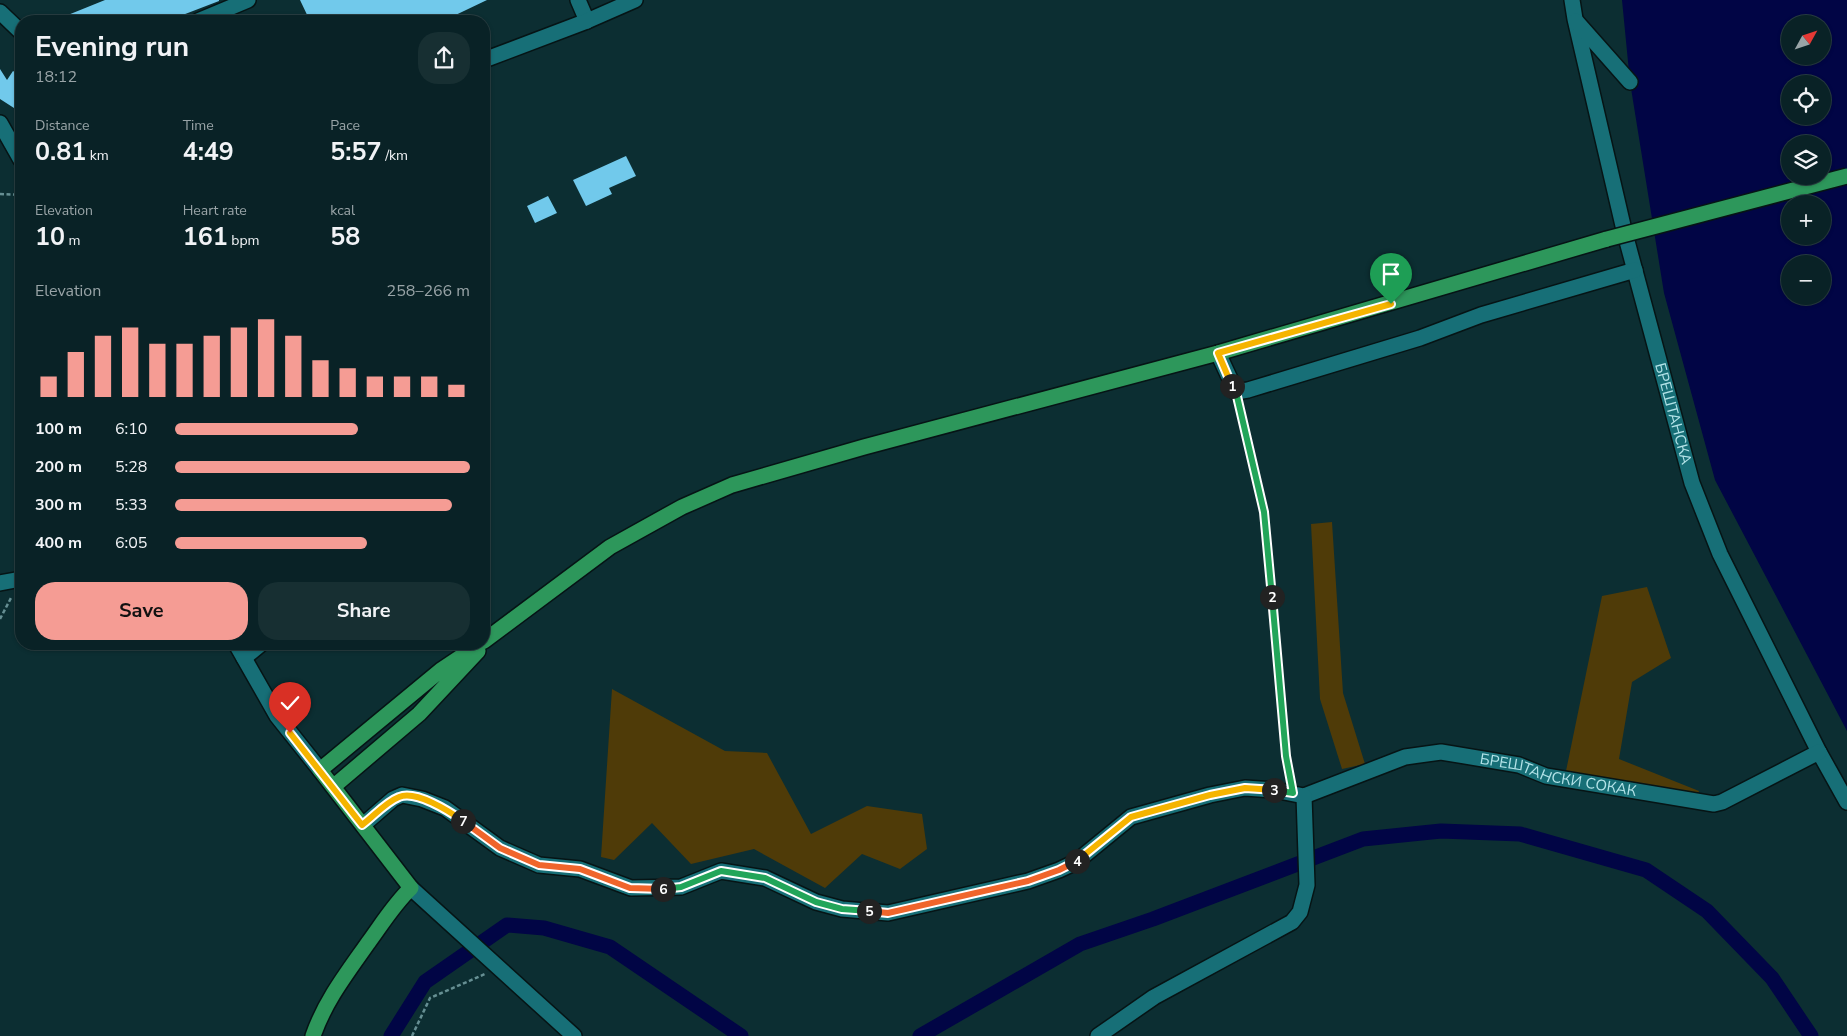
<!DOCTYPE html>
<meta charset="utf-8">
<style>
:root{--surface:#092226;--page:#172f32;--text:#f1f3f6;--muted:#99a4a7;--line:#293f43;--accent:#f59c94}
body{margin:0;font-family:"Nunito Sans",sans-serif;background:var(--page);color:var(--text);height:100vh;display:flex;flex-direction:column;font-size:19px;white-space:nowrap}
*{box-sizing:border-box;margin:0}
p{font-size:16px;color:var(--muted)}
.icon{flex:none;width:28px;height:28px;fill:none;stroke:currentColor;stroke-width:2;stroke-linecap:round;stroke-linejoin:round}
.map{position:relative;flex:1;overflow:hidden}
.panel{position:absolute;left:15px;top:15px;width:475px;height:635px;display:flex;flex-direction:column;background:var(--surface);border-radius:20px;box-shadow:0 1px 4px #0004,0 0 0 1px var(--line)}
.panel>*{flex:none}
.needle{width:32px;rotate:50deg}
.tools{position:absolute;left:1781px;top:15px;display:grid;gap:10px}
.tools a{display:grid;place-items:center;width:50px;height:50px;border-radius:50%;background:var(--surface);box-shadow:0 1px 4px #0004,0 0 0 1px var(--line);font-size:25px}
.pin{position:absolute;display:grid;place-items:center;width:42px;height:42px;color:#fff;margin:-51px -21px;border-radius:50% 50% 50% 0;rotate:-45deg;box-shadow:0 0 5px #0007}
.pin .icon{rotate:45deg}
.km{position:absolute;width:25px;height:25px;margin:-12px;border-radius:50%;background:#222;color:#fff;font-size:14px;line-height:25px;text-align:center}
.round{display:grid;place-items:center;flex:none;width:52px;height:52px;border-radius:20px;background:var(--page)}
.headline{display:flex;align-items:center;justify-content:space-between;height:85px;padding:0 20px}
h1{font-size:28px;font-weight:700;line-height:38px}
.figures{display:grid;grid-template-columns:repeat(3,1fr);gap:8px;height:85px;padding:5px 20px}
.figures div{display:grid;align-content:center}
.figures b{font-size:25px;font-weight:700}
.figures small{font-size:14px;font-weight:400}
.figures p{font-size:14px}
.chart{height:140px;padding:10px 20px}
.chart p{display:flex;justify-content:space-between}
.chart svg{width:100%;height:90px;margin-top:5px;stroke:var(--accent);stroke-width:6}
.action{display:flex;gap:10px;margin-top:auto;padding:10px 20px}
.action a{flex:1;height:58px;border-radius:20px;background:var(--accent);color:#111;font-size:20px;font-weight:700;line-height:58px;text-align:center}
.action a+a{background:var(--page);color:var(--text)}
ul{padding:0 20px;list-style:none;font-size:16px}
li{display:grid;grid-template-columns:80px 60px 1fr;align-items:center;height:38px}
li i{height:12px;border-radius:6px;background:var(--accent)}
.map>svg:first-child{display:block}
</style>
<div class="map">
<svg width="1847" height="1036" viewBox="0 0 1847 1036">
<rect width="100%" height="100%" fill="#0c2e32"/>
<path fill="#4f3b08" d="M1332,522L1343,693L1365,764L1342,769L1320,699L1311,524Z
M1647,587L1671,658L1632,682L1619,759L1699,791L1697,798L1566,771L1602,596Z
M612,689L725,751L767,753L811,834L867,806L922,814L927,849L900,869L862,854L825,888L754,849L691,864L652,823L614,860L601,857Z"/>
<path fill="#010545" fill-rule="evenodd" d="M1622,0H1847V731L1715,480L1664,293L1630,82ZM1790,24H1822V56H1790ZM1790,84H1822V116H1790ZM1790,144H1822V176H1790ZM1790,204H1822V236H1790ZM1790,264H1822V296H1790Z"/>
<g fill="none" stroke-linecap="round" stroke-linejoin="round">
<path stroke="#010545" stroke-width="15" d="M391,1036L425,982L507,925L544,928L610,947L741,1036
M920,1036L1080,944L1153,919L1363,839L1441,831L1520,834L1646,870L1707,911L1772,978L1811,1036"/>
</g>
<path fill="#71c9eb" d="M105,0H219V1L167,21H53Z
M300,0H487L443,21H310Z
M0,69L7,80L13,71L21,76V97L14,108L0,99Z
M626,156L636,176L609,188L612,194L586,206L573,180Z
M548,196L557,213L535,223L527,206Z"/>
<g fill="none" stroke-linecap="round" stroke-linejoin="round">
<defs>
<g id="minor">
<path d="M578,0L587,21"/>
<path id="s1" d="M1572,0L1575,19L1624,230L1692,483L1720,554L1819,752L1847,802"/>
<path d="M0,12L21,32"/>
<path d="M198,21L248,0"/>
<path d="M1576,21L1630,82"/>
<path d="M484,60L587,21L635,0"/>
<path d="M0,123L21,160"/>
<path d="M1218,353L1236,392L1248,390L1420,338L1481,315L1635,270"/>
<path d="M0,583L21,579"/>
<path d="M236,644L277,716L320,770"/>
<path d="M244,658L261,644"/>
<path id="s2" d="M363,825L393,799L402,795L422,799L445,808L500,848L539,865L580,869L631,888L681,887L721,871L765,878L816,902L842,909L888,913L1028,881L1059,870L1076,862L1131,817L1210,795L1245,788L1274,790L1304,796L1405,757L1441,752L1519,765L1546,776L1714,804L1722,802L1819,752"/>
<path d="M411,888L574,1036"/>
<path d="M1098,1036L1154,997L1292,922L1300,912L1307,885L1304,796"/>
</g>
<path id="major" d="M484,641L610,547L682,507L732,485L864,447L1218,353L1607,239
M333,787L419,714L478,651
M313,1036C325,1001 347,973 368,943C382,924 394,904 411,888L320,770L441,670L480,644"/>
</defs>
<use href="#minor" stroke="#061415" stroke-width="18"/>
<use href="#major" stroke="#061415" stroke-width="18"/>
<path stroke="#668f93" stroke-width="2.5" stroke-dasharray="4 2.5" stroke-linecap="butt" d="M0,194L21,195
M1239,406L1264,512L1285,756L1290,779
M0,619L12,596
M412,1036L430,998L485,974"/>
<use href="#minor" stroke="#176f77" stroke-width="15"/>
<use href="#major" stroke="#2d975b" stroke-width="15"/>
<defs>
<path id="major-bridge" d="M1607,239L1847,176"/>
</defs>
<use href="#major-bridge" stroke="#061415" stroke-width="18" stroke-linecap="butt"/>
<use href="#major-bridge" stroke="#2d975b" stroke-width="15"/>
</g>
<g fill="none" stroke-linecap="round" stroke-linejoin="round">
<defs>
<path id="split-1" d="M1232,386L1218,353L1391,304"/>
<path id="split-2" d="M1232,386L1236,392L1264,512L1272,597"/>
<path id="split-3" d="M1272,597L1286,756L1293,793L1274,790"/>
<path id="split-4" d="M1077,861L1131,817L1210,795L1245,788L1274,790"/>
<path id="split-5" d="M869,911L888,913L1028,881L1059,870L1077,861"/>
<path id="split-6" d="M663,889L681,887L721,871L765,878L816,902L842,909L869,911"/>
<path id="split-7" d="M463,821L500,848L539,865L580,869L630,888L663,889"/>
<path id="split-8" d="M290,733L362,825C374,816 386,802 399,797C416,790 449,811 463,821"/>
</defs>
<use href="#split-1" stroke="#fff" stroke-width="10"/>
<use href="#split-2" stroke="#fff" stroke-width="10"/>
<use href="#split-3" stroke="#fff" stroke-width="10"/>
<use href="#split-4" stroke="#fff" stroke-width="10"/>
<use href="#split-5" stroke="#fff" stroke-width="10"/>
<use href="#split-6" stroke="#fff" stroke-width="10"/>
<use href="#split-7" stroke="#fff" stroke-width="10"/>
<use href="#split-8" stroke="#fff" stroke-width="10"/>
<use href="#split-1" stroke="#f5b400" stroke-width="6"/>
<use href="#split-2" stroke="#22a559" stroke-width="6"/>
<use href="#split-3" stroke="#22a559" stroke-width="6"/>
<use href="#split-4" stroke="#f5b400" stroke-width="6"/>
<use href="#split-5" stroke="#f0652b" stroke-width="6"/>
<use href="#split-6" stroke="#22a559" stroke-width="6"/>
<use href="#split-7" stroke="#f0652b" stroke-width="6"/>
<use href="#split-8" stroke="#f5b400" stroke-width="6"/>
</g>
<g text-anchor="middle" stroke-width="5" stroke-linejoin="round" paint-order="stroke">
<g font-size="15" fill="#b5e4e9" stroke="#011517">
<text dy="5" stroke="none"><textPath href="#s1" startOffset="426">БРЕШТАНСКА</textPath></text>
<text dy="5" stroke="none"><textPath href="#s2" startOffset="1276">БРЕШТАНСКИ СОКАК</textPath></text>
</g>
</g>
</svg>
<div class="tools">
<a><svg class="needle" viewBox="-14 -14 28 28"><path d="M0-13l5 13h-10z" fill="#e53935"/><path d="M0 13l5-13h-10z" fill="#99a4a7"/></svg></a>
<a><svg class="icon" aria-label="locate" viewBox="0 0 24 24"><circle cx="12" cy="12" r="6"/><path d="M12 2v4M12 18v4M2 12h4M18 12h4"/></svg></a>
<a><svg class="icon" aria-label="layers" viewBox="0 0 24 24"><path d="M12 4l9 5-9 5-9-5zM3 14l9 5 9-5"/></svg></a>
<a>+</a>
<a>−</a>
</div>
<div class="pin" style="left:1391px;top:304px;background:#1e9e55"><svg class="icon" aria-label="arrive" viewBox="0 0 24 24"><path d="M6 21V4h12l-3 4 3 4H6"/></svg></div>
<div class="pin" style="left:290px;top:733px;background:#d93025"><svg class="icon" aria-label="check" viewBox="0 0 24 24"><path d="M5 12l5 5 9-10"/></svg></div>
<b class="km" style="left:1232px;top:386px">1</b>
<b class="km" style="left:1272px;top:597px">2</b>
<b class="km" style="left:1274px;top:790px">3</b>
<b class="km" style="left:1077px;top:861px">4</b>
<b class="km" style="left:869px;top:911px">5</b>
<b class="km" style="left:663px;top:889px">6</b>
<b class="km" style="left:463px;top:821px">7</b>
<section class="panel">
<div class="headline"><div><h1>Evening run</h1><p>18:12</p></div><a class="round"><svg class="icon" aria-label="share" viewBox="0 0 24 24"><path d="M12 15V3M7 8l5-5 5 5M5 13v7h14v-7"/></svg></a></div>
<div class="figures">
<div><p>Distance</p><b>0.81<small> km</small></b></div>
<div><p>Time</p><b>4:49</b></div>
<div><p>Pace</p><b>5:57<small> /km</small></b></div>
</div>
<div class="figures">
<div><p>Elevation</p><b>10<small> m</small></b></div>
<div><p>Heart rate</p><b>161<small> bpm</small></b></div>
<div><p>kcal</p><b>58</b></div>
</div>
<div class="chart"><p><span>Elevation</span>258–266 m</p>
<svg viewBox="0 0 160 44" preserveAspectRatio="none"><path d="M5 44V34M15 44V22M25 44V14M35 44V10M45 44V18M55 44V18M65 44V14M75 44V10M85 44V6M95 44V14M105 44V26M115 44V30M125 44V34M135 44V34M145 44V34M155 44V38"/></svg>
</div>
<ul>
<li><b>100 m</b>6:10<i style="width:62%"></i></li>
<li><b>200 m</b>5:28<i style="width:100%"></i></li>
<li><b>300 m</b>5:33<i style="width:94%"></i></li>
<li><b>400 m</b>6:05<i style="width:65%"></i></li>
</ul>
<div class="action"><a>Save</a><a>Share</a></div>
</section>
</div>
